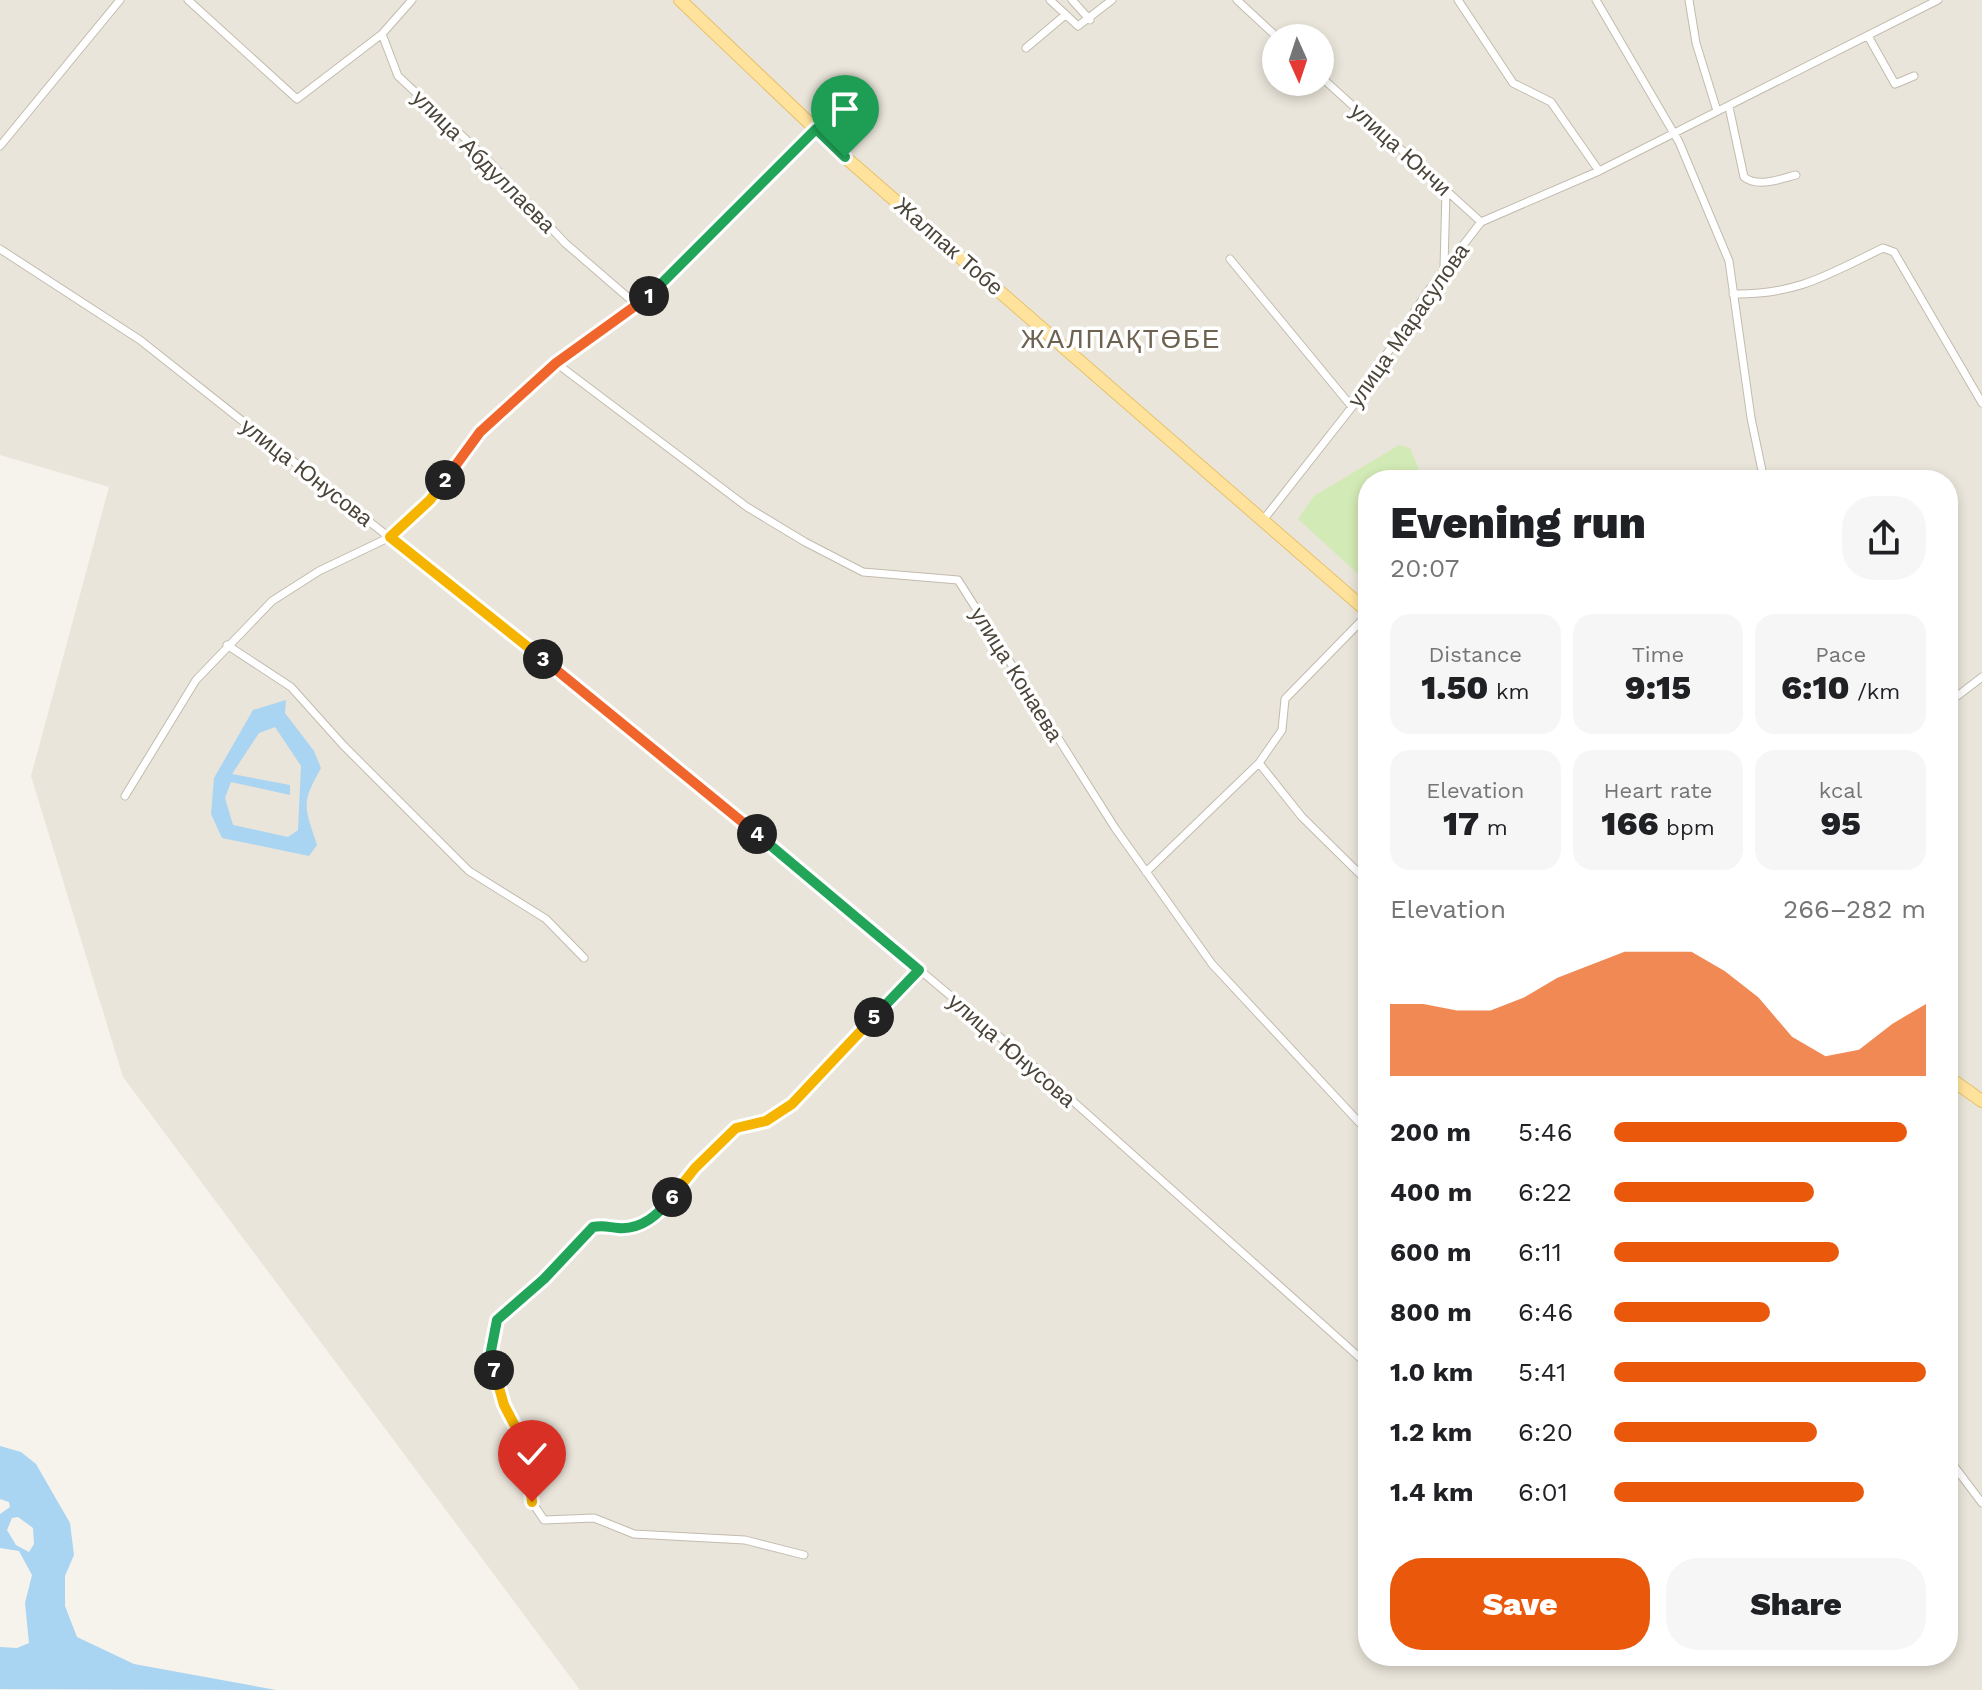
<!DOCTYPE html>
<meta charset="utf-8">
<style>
:root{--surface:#fff;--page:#f6f6f6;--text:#202124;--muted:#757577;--accent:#ea580c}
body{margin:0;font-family:"Work Sans",sans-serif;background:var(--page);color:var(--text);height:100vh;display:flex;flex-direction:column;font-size:30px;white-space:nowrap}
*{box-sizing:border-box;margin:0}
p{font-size:26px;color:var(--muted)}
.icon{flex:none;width:44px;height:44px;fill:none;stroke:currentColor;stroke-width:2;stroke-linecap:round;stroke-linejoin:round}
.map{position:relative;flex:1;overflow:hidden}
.details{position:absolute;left:1358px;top:470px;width:600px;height:1196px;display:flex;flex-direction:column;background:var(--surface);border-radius:32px;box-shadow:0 4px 12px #0003}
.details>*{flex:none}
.needle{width:52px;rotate:177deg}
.tools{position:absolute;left:1262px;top:24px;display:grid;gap:16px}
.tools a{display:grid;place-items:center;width:72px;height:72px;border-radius:50%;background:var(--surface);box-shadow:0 4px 12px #0003;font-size:40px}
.pin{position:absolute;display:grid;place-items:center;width:68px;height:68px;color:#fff;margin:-82px -34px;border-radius:50% 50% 50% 0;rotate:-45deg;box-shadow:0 0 8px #0007}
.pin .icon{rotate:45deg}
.km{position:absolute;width:40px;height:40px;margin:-20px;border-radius:50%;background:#222;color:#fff;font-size:22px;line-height:40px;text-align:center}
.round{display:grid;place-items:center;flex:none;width:84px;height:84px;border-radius:32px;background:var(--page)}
.headline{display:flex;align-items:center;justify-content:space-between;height:136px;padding:0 32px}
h1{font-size:44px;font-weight:800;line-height:60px}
.stats{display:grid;grid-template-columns:repeat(3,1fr);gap:12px;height:136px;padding:8px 32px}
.stats div{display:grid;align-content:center;border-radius:20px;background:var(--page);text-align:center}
.stats b{font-size:34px;font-weight:800}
.stats small{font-size:22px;font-weight:400}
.stats p{font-size:22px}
.chart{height:224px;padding:16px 32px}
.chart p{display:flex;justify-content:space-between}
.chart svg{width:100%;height:144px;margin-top:8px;fill:var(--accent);opacity:.7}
.button{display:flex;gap:16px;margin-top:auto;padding:16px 32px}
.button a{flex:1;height:92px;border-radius:32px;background:var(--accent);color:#fff;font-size:32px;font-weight:800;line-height:92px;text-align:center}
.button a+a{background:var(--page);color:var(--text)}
ul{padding:0 32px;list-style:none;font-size:26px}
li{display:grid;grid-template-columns:128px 96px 1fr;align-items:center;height:60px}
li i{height:20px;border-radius:10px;background:var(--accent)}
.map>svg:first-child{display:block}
</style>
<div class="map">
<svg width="1982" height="1690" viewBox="0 0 1982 1690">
<rect width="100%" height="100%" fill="#f6f3ec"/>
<path fill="#eae5da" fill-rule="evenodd" d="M0,0H1982V1690H580L123,1077L31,776L109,487L0,455ZM1276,38H1320V82H1276ZM1368,480H1948V1656H1368Z"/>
<path fill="#d2eab5" d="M1399,445L1410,448L1423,480H1368V583L1298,519L1314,496Z"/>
<path fill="#a9d4f2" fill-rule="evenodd" d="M286,700L285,713L314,751L321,768C301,804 304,805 317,845L309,856L222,838L211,814L214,778L253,710ZM275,727L301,766L298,830L288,837L233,825L225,798L231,782L290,795V785L232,774L259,733Z
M0,1446L21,1452L36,1464L70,1523L74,1555L65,1576V1606L77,1637L134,1664L276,1690L0,1689V1647L17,1648L29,1643L25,1603L32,1575L19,1551L0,1548V1514L10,1507L9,1502L0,1499ZM18,1517L33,1528L34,1544L29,1552L16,1545L7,1530L12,1518Z"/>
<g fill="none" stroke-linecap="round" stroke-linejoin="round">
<defs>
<path id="street" d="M188,0L297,99L382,34
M412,0L382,34L398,76L486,158L565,243L638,306
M1050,0L1078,26L1112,0
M1072,0L1090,20
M1237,0L1278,38
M1458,0L1513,83L1551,102L1599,171
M1596,0L1679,142L1729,261L1751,418L1764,480
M1689,0L1696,43L1717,111
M1868,36L1895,84L1914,76
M1026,48L1064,16
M1320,76L1481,222
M1729,107L1744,177C1758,188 1780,179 1796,175
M0,146L120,0
M0,249L140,340L654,747L1027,1060L1368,1365
M1230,259L1352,407
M1444,267L1446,190
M1733,294C1797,295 1827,275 1883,248L1894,252L1982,403
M556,363L747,507L805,542L863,572L958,580L1115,828L1212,964L1368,1132
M1264,519L1352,407L1428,291L1481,222L1599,171L1938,0
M1368,614L1285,699L1282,730L1259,763L1302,817L1368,882
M227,645L291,687L343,745L469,871L546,919L584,958
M1948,703L1982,677
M125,796L196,680L272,601L319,571L390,537L430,500L480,432L556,363L638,306L816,129
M1146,872L1259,763
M1948,1458L1982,1503
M1948,1480L1959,1473
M804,1555L745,1540L634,1534L594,1518L544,1520L532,1502L526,1447L504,1405L490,1356L497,1320L544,1279L593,1227L604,1225L621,1229L655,1218L695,1168L736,1128L766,1121L792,1104L919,970"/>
<path id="primary" d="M680,0L845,157L1368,612
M1948,1077L1982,1101"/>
</defs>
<use href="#street" stroke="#c2bbae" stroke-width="9"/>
<use href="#primary" stroke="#e6c16a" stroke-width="14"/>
<use href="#street" stroke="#fff" stroke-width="7"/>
<use href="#primary" stroke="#ffe39c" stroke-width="12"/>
</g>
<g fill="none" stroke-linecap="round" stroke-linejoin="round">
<defs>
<path id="split-1" d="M649,296L816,129L845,157"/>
<path id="split-2" d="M445,480L480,432L556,363L649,296"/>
<path id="split-3" d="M445,480L430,500L390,537L543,659"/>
<path id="split-4" d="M543,659L757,834"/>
<path id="split-5" d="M757,834L919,970L874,1017"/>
<path id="split-6" d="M672,1197L695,1168L736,1128L766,1121L792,1104L874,1017"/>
<path id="split-7" d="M494,1370L490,1356L497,1320L544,1279L593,1227C603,1225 608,1227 618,1228C642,1230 659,1214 672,1197"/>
<path id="split-8" d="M494,1370L504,1405L526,1447L532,1502"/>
</defs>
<use href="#split-1" stroke="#fff" stroke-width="16"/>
<use href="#split-2" stroke="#fff" stroke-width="16"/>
<use href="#split-3" stroke="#fff" stroke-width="16"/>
<use href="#split-4" stroke="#fff" stroke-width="16"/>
<use href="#split-5" stroke="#fff" stroke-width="16"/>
<use href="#split-6" stroke="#fff" stroke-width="16"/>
<use href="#split-7" stroke="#fff" stroke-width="16"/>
<use href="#split-8" stroke="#fff" stroke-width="16"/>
<use href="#split-1" stroke="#22a559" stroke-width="10"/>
<use href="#split-2" stroke="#f0652b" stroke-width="10"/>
<use href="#split-3" stroke="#f5b400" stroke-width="10"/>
<use href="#split-4" stroke="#f0652b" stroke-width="10"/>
<use href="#split-5" stroke="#22a559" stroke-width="10"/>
<use href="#split-6" stroke="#f5b400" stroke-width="10"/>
<use href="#split-7" stroke="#22a559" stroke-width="10"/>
<use href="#split-8" stroke="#f5b400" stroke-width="10"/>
</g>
<g text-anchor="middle" stroke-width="7" stroke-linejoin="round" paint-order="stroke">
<g font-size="22" fill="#4b4439" stroke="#fff">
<text transform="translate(1401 149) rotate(42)" y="8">улица Юнчи</text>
<text transform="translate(484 161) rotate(45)" y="8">улица Абдуллаева</text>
<text transform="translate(949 246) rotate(41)" y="8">Жалпак Тобе</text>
<text transform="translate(1408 325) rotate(-55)" y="8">улица Марасулова</text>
<text transform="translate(307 472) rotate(38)" y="8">улица Юнусова</text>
<text transform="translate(1017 674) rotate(58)" y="8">улица Конаева</text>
<text transform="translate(1012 1050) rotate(41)" y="8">улица Юнусова</text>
</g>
<g font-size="26" letter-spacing="2" fill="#6e6250" stroke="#fff">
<text x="1121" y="348">ЖАЛПАҚТӨБЕ</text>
</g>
</g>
</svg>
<div class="tools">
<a><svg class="needle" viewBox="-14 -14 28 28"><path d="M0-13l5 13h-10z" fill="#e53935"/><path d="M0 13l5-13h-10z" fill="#757577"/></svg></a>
</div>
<div class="pin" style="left:845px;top:157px;background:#1e9e55"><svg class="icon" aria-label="arrive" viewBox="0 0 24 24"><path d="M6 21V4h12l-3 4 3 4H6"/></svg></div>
<div class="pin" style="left:532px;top:1502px;background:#d93025"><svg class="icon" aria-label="check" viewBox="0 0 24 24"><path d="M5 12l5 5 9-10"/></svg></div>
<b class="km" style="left:649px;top:296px">1</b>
<b class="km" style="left:445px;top:480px">2</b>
<b class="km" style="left:543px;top:659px">3</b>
<b class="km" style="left:757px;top:834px">4</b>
<b class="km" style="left:874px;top:1017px">5</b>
<b class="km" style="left:672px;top:1197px">6</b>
<b class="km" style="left:494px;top:1370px">7</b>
<section class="details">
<div class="headline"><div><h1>Evening run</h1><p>20:07</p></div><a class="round"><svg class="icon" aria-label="share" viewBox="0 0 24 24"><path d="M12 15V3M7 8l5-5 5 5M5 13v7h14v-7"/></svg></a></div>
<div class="stats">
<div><p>Distance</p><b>1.50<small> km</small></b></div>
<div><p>Time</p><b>9:15</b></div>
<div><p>Pace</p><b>6:10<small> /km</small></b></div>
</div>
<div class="stats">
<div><p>Elevation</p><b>17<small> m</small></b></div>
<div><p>Heart rate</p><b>166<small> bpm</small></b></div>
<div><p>kcal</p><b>95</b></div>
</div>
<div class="chart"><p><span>Elevation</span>266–282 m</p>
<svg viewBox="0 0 160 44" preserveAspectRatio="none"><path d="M0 44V22L10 22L20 24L30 24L40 20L50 14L60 10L70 6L80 6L90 6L100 12L110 20L120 32L130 38L140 36L150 28L160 22V44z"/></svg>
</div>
<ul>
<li><b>200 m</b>5:46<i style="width:94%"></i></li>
<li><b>400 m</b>6:22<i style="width:64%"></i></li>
<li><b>600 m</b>6:11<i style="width:72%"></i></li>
<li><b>800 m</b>6:46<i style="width:50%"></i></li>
<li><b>1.0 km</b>5:41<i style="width:100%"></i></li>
<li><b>1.2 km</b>6:20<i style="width:65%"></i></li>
<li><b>1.4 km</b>6:01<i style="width:80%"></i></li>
</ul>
<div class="button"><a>Save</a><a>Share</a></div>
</section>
</div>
